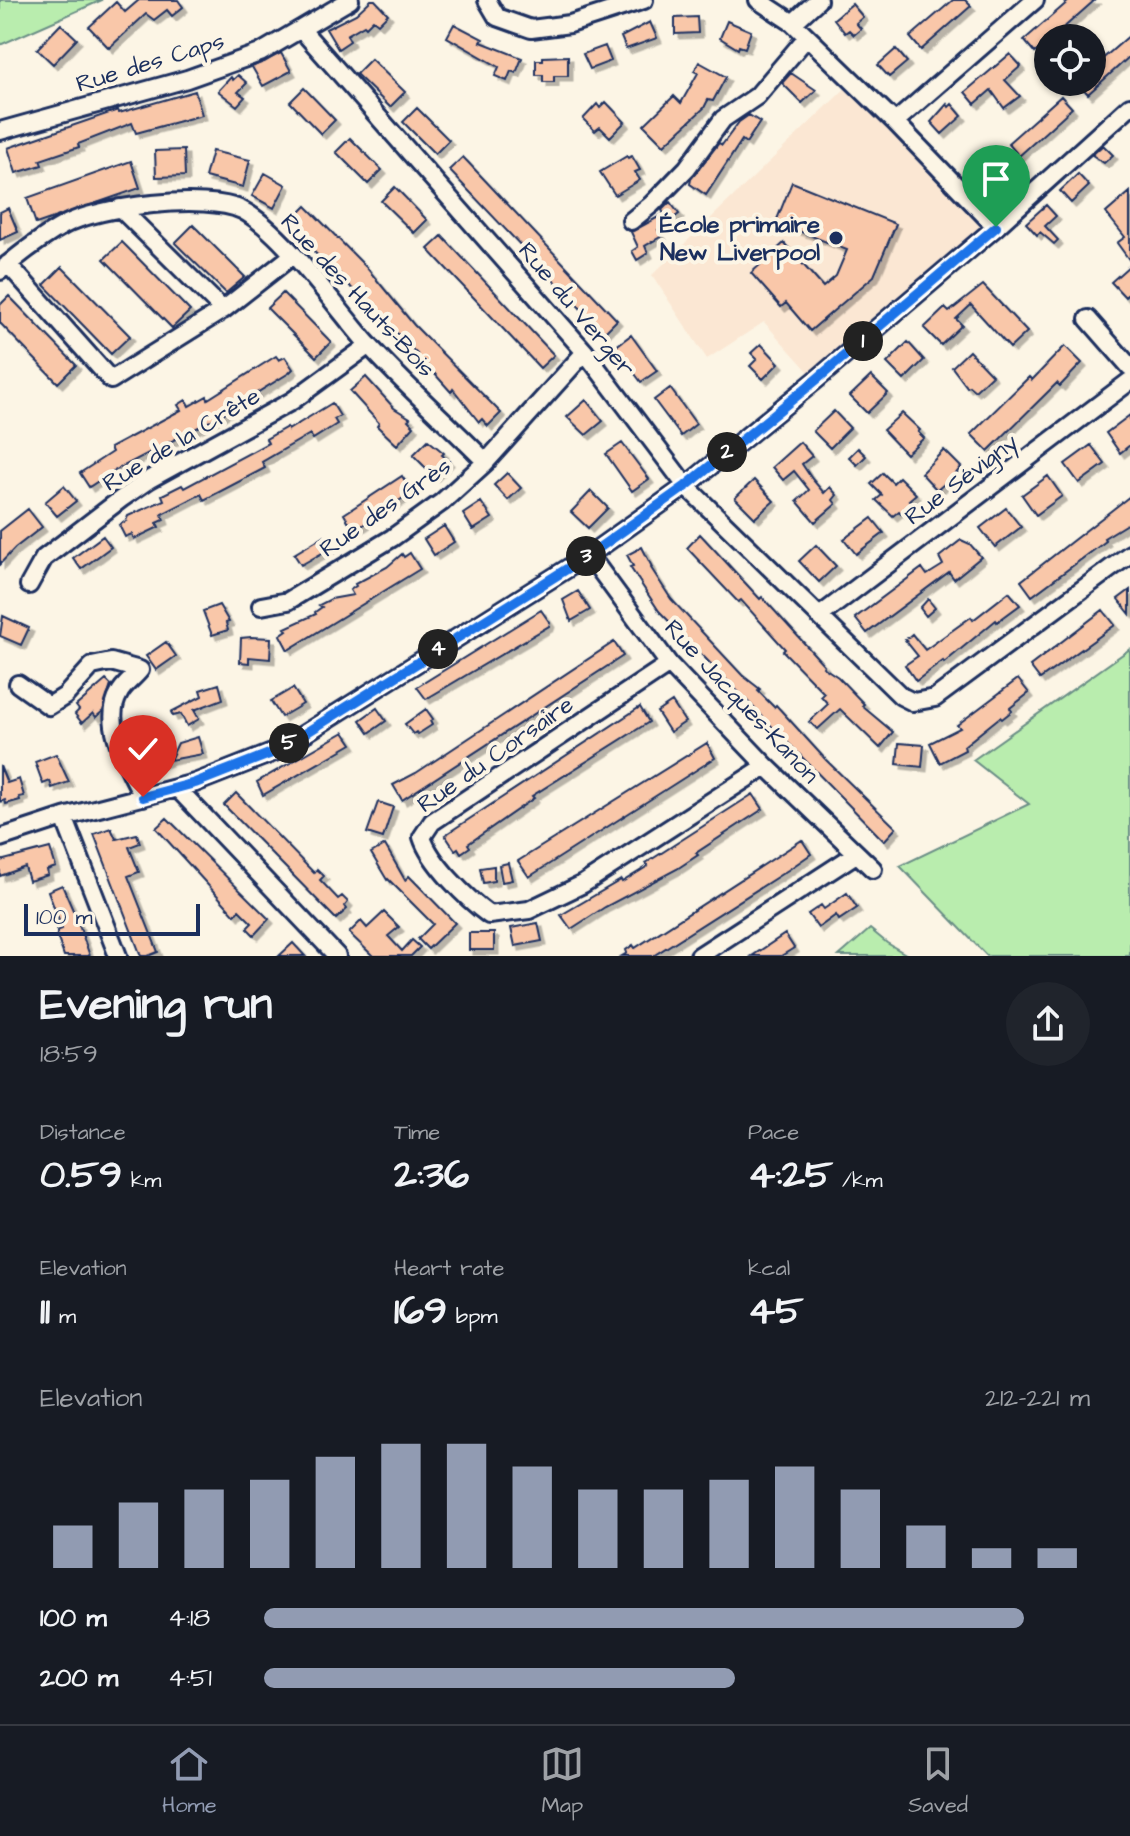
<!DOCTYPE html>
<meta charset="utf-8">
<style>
:root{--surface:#171b24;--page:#20242c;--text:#f1f3f6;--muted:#9ea1a6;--line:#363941;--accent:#919bb2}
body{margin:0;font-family:"Architects Daughter",sans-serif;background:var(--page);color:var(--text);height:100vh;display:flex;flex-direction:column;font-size:30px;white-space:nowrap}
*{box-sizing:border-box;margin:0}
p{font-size:26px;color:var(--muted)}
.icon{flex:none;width:44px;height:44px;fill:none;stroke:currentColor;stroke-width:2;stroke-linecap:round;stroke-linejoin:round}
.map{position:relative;height:956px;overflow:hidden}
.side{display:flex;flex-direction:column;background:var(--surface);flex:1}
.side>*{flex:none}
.tools{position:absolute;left:1034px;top:24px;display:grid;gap:16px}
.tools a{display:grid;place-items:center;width:72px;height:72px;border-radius:50%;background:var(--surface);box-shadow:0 2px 6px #0004;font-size:40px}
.scale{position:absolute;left:24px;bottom:20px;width:176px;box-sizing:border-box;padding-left:8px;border:4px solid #1b2f5e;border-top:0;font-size:22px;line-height:28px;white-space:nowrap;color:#1b2f5e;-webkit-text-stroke:6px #fcf5e5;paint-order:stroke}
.pin{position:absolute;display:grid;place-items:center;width:68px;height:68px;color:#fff;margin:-82px -34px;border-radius:50% 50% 50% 0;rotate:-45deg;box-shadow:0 0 8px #0007}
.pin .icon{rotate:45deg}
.km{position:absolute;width:40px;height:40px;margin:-20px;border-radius:50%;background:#222;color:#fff;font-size:22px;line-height:40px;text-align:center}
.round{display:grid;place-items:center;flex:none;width:84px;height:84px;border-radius:42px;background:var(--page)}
.overview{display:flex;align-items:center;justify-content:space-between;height:136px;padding:0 40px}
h1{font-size:44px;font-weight:700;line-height:60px}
.stats{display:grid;grid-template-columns:repeat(3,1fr);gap:12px;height:136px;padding:8px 40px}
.stats div{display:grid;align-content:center}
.stats b{font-size:40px;font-weight:700}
.stats small{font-size:22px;font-weight:400}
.stats p{font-size:22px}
.chart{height:224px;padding:16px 40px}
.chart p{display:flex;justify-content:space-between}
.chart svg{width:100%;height:144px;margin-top:8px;stroke:var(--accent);stroke-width:6}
ul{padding:0 40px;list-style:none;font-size:26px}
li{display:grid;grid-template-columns:128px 96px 1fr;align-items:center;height:60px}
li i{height:20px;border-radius:10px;background:var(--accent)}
.menu{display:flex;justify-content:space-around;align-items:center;height:112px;border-top:2px solid var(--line);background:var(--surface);font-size:22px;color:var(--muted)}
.menu a{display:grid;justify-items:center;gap:4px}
.menu .on{color:var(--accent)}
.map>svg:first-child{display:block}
</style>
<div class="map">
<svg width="1130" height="956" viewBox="0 0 1130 956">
<defs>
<filter id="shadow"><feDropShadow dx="4.5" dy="4.5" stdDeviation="0" flood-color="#0004"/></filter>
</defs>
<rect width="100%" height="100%" fill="#fcf5e5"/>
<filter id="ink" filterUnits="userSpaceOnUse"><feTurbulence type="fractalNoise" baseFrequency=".0125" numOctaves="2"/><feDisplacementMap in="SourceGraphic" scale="16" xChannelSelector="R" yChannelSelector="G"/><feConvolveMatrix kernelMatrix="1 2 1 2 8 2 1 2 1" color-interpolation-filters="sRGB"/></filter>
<g filter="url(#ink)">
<path fill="#fbe7d3" d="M853,81L996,227L816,380L764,322L707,359L652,275Z"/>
<path fill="#b9edae" stroke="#6a8e86" stroke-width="2" d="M0,0H102L0,45Z
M1130,649V956H987L900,866L1029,804L973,760Z
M870,929L887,943L909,956H839Z"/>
<path fill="#f9c7a9" stroke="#1b2f5e" stroke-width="2" filter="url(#shadow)" d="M139,0H178L183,7L172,16L167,10L154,20L146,14L109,48L89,27L116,2L125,12Z
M371,0H375L388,14L378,24L373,20L366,27L364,25L347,35L350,41L338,49L326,29L356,14Z
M953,0H965L971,6L921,50L910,37Z
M1070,0H1095L1052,38H1048V41L1035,53L1024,40Z
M852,4L863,17L856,23L861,29L854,35L849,30L845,33L834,19Z
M697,17L698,33L675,34V18Z
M727,21L751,31L745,48L739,46L738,49L720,38Z
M650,22L657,38L626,49L621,37Z
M61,24L77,39L53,64L37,49Z
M454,24L483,39L481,42L522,58L516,73L511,71L507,81L495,76L499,67L447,37Z
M1130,35V56L1088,94L1077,82H1092V68Z
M605,46L611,61L590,69L583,54Z
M896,49L907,62L889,77L878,65Z
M281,53L291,71L263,86L252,67Z
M1010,54L1021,66L1005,80L1020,96L1004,108L991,90L975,104L965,92Z
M568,56V76H554V82H543V75H536V60H543V57Z
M371,59L405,92L390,107L356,74Z
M699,62L726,77L713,101L708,100L704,108L664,145L644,125L674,96L681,103L698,73L694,71Z
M791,73L816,90L802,103L782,83Z
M238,75L247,83L238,92L245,97L237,106L218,91L231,77L233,80Z
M304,88L335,120L321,134L290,102Z
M195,91L202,115L136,133L132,123L78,144L79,147L40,160L42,165L16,173L8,148L118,110L119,113Z
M1061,96L1072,108L1019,156L1008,143Z
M606,102L625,122L610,137L600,127L595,131L583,119L597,104L600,108Z
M947,104L949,107L952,104L962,116L942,134L931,122Z
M417,108L449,140L435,154L403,122Z
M749,115L760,122L746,143L742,140L706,195L690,184L691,179L719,143L722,145L739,122Z
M350,138L382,170L368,184L336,152Z
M1103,145L1113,155L1104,163L1092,155Z
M184,150L185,176L156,177L155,151Z
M212,151L250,160L243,187L205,177Z
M627,156L628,158L632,156L640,170L635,172L640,180L615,195L600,172Z
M463,157L617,320L604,333L449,170Z
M131,161L140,188L36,224L27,198Z
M992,161L1002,172L988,185L978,173Z
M265,173L286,185L274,208L252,196Z
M1078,174L1089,186L1071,203L1060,191Z
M792,182L896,224L874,276L810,331L786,303L781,307L751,273L784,243L823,287L836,276L847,250L776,222Z
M395,187L427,220L414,233L381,201Z
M1130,192V261L1117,243L1125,237L1106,213Z
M670,202L679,214L658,230L662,236L645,246L648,253L637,260L632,251L638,247L631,232L664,214L662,210Z
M1046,205L1056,216L1045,226L1058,240L1054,244L1040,232L1037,235L1026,223Z
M306,206L367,268L414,325L501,413L488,426L482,419L479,422L453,389L451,392L425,363L423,364L414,355L417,354L396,332L393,334L386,327L389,324L371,306L366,300L363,302L340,274L338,277L288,224Z
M8,208L18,232L0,240V212Z
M193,225L245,277L226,293L175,243Z
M442,236L554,355L540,368L428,249Z
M122,242L190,311L172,328L104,259Z
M1130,265V292L1125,297L1111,282Z
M62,267L130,336L111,354L44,285Z
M983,285L1027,332L1010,348L971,305L956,319L962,325L941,345L924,328L945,308L949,312Z
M283,293L331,342L316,357L267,308Z
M9,296L76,365L58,383L0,323V305Z
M631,335L657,371L641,382L615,347Z
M908,342L924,360L904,380L887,363Z
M761,344L779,363L763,379L750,366L757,359L751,353Z
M1065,346L1082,363L1060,386L1057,383L988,451L971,434L1029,377L1032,380Z
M969,351L992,375L975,391L969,386L967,387L952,367Z
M276,356L279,360L285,357L293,369L289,373L218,417L112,472L89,487L80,473L112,452L110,448L181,410L178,405L186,400L189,406L207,396L208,399Z
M871,376L888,393L867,413L850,396Z
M366,377L394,408L410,418L408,420L414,426L397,445L377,426L379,423L350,391Z
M670,388L696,424L681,436L654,400Z
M586,400L603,421L586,435L567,417Z
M332,403L340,416L334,419L337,424L313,439L310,434L262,462L265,468L204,500L201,494L162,514L164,520L157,523L159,527L134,539L132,534L125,537L119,525L126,521L128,516L164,500L162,495L182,485L184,488L268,443L266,439L287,427L288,430Z
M834,411L850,428L830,448L813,431Z
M902,413L920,430L918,432L924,438L906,454L883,430Z
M1130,415V445L1120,453L1106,433Z
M428,440L444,453L442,455L449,461L434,476L413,455Z
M800,442L812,456L802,464L812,479L824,493L830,487L837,495L833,500L836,504L815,522L797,501L809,490L794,471L783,480L772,467Z
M622,443L649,479L632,491L606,454Z
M1091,445L1105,464L1079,483L1065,464Z
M858,448L866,456L857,465L849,457Z
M944,450L961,467L946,486L944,484L937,490L921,473Z
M507,473L521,488L508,500L494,485Z
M883,473L893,483L899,477L916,494L909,500L912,502L901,513L899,511L893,516L876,500L882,495L871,484Z
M402,476L412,492L354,531L344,514Z
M1048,476L1062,496L1036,515L1022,495Z
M754,480L774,501L755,518L735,498Z
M64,486L76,501L57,516L45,502Z
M591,491L608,508L588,528L571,512Z
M1130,496V522L1104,538L1106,541L1032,596L1021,581Z
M481,502L492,518L473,530L463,514Z
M1006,508L1021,527L995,547L980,528Z
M28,509L42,527L15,548L0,564V531Z
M872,518L884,533L856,554L844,539Z
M444,526L454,542L434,555L424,539Z
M700,534L760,599L762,597L824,665L823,667L838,677L864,704L862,706L893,732L880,748L840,709L818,729L809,722L828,704L821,696L824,693L783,651L785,649L741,600L738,602L687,548Z
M103,536L111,547L81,569L73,558Z
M324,536L331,548L301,565L294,554Z
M961,540L970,544L981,557L954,579L949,572L867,633L855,618L922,568L927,575L943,565L939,557Z
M816,545L836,566L819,582L799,561Z
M642,547L652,567L651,568L671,599L742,675L760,689L758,691L774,707L776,705L826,760L896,828L884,841L659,611L630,567L633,566L627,555Z
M410,553L420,569L288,650L280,635L287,630L285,628L316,614L315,612L322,607L319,605L331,599L353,595L350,590L356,586L355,584L387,567L402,554L404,557Z
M1130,590V614L1118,599Z
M578,591L590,610L571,621L563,600Z
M1009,592L1020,605L997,622L996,620L944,663L943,661L916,681L905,665L918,656L905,640L912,634L925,650L971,617L973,620Z
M928,599L935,608L926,616L920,608Z
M219,605L229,622L226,623L228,630L212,635L203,611Z
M541,610L550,623L549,626L426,699L417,687Z
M1103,610L1115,625L1040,679L1030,666Z
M3,616L29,628L21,645L0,636Z
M251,637L271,638L270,659L249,657V663L240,662L241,638Z
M166,642L176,656L156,670L146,656Z
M614,642L623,656L402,800L393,785L416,773Z
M1018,679L1029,693L1010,708L1012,711L1002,719L1000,717L964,746L965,750L940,763L930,743L960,728L957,725Z
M106,680L111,685L103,711L96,717L93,713L82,723L75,714L79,710L76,706Z
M219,684L223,699L194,710L199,719L187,726L181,714L173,716L171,712L202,696L200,690Z
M293,688L303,704L281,717L271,701Z
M672,702L685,722L670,732L657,712Z
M640,707L649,722L532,796L534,798L468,844L470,847L461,853L458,848L455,850L445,835Z
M377,708L386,721L369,733L360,720Z
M426,709L433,719L430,721L432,725L418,734L416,732L413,734L405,724Z
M153,726L155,735L161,733L170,760L159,764L156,755L142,757L134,732Z
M344,732L352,744L263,795L257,782Z
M198,737L203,754L170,760L178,743Z
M707,743L715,758L529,877L518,861Z
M899,743L924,745L922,767L897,764Z
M56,754L69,782L52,788L50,781L43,784L35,762Z
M0,766L7,783L19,779L24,796L19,797L20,800L6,804L5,800L0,802Z
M236,793L314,873L317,869L324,876L320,880L338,899L342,896L348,902L345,906L347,909L336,919L224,805Z
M753,794L763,809L696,853L698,855L677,869L605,907L571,929L561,915L621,880L622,882L648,866L646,863Z
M378,802L393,807L383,838L367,833Z
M167,818L269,919L254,935L247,928L252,923L239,910L235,915L156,828Z
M111,828L116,839L137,834L140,843L129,847L139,872L128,876L158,952L148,956H141L94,834Z
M802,840L811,854L788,870L653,956H622L627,953L626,950L633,945L635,948Z
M385,845L405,880L409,876L455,923L428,949L418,939L433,924L388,879L387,880L371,853Z
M50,848L56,867L47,870L48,875L29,881L25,867L0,876V861Z
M508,863L512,880L502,882L499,865Z
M494,866V881L483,883L480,868Z
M62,885L76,917L90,956H64L57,936V931L62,929L48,891Z
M847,893L857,908L839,920L836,915L818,928L808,914L821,905L824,909Z
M384,912L399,927L388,936L402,951L412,940L420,947L411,956H373L349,933L361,921L367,928Z
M538,923L542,941L515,946L511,928Z
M469,933H494V950H469Z
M785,934L794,948L781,956H752Z
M293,943L305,956H279Z"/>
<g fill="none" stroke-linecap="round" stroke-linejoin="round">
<defs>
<path id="minor" d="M487,0L497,17L531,29L570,24L644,0
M758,0L793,23L895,122L996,227
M793,23L818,0
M301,29L585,352L686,486L901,696L913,702L935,698L1130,554
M895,122L1035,0
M0,131L187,79L260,53L350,0
M120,208L223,310
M631,221L652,204L687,168L723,119L757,96L807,37
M8,264L111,380L223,310L293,255
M0,271C19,255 42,237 64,225C99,206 206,193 242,210C281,230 336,307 366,342C403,384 447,422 486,462
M1088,319L1130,367
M589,555L669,664L766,766L873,869
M29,585L44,558L121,499L150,479L292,401L369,345
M261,606L288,601L392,538L442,502L486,462L585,352
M821,615L1130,381
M669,664L432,822L422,837C430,863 467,899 489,915L529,910L583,884L766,766
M18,684L49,706L65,696L92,666L111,662L140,670C134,678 123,685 119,694C101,725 130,768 143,797
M177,788L337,956
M64,817L118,956
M0,838L64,817L195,783L277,751L589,555L686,486L816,380L996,227L1130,106
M699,956L856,854"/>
</defs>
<use href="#minor" stroke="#1b2f5e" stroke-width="22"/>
<use href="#minor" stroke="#fcf5e5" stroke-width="16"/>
</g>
</g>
<g fill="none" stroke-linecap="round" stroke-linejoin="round" filter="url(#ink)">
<defs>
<path id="route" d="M143,797L195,783L277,751L589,555L686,486L816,380L996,227"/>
</defs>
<use href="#route" stroke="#fff" stroke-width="16"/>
<use href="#route" stroke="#1a73e8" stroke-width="10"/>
</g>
<circle fill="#1b2f5e" stroke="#fcf5e5" stroke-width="3" cx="836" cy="238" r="8"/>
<g text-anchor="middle" stroke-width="8" stroke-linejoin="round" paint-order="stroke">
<g font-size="24" fill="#1b2f5e" stroke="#fcf5e5">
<text transform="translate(150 62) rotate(-17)" y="8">Rue des Caps</text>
<text transform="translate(358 295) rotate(47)" y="8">Rue des Hauts-Bois</text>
<text transform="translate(577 309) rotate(50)" y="8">Rue du Verger</text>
<text transform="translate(181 439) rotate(-31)" y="8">Rue de la Crête</text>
<text transform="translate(961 479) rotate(-37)" y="8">Rue Sévigny</text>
<text transform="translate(385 507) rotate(-35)" y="8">Rue des Grès</text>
<text transform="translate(742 701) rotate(47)" y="8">Rue Jacques-Kanon</text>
<text transform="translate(495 754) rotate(-35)" y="8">Rue du Corsaire</text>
</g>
<g font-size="24" font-weight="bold" fill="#1b2f5e" stroke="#fcf5e5" text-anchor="end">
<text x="820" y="232">École primaire<tspan x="820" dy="28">New Liverpool</tspan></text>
</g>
</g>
</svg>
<div class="tools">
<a><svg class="icon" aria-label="locate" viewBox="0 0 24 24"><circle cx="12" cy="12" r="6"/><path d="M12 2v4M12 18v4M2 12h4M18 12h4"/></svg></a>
</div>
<div class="scale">100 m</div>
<div class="pin" style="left:996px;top:227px;background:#1e9e55"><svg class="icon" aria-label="arrive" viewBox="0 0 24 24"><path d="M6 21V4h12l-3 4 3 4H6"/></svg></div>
<div class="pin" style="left:143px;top:797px;background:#d93025"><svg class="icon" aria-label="check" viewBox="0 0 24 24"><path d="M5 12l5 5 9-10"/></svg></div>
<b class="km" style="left:863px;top:341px">1</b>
<b class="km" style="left:727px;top:452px">2</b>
<b class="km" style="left:586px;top:556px">3</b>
<b class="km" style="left:438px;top:649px">4</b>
<b class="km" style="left:289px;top:743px">5</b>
</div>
<section class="side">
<div class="overview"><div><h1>Evening run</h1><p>18:59</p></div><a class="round"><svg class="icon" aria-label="share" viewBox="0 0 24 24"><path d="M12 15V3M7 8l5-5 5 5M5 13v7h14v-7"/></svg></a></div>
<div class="stats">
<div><p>Distance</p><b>0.59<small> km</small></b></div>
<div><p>Time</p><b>2:36</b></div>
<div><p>Pace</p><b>4:25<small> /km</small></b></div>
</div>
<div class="stats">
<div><p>Elevation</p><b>11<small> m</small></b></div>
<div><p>Heart rate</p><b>169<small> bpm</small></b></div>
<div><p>kcal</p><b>45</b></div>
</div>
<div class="chart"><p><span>Elevation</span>212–221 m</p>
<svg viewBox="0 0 160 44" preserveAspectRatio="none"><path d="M5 44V31M15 44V24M25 44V20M35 44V17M45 44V10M55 44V6M65 44V6M75 44V13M85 44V20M95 44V20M105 44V17M115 44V13M125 44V20M135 44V31M145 44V38M155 44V38"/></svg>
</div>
<ul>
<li><b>100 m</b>4:18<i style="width:92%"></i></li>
<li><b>200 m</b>4:51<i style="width:57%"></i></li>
</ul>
</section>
<nav class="menu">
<a class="on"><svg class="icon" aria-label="home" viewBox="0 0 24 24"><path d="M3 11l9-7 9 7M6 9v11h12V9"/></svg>Home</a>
<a><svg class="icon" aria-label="map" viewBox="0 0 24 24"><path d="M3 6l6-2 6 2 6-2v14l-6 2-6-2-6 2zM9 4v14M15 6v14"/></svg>Map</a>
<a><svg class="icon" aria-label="saved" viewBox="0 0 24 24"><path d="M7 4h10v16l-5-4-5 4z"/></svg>Saved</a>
</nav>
